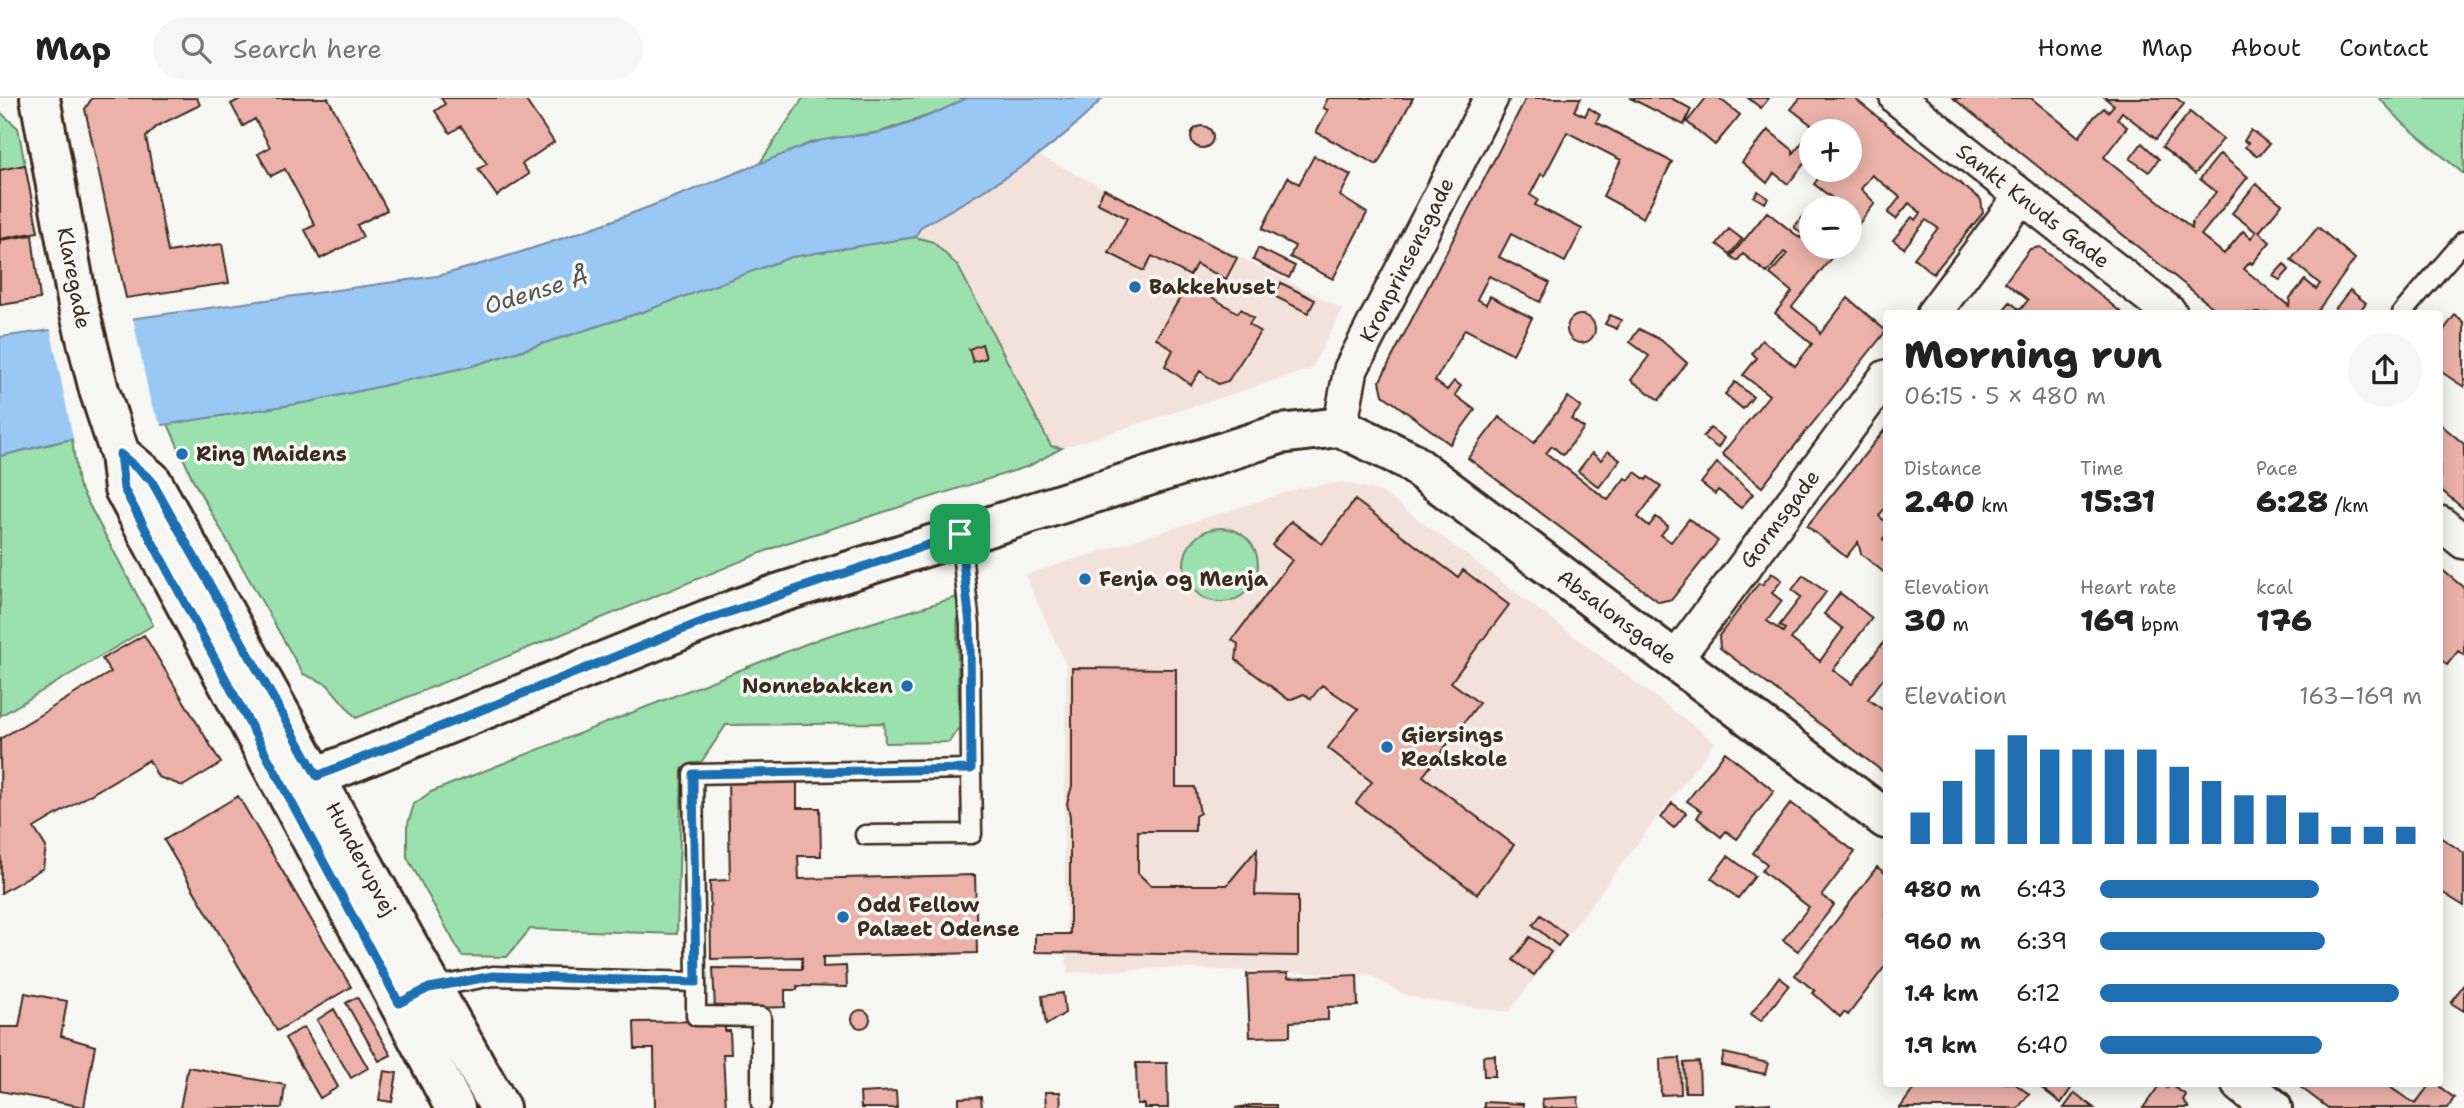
<!DOCTYPE html>
<meta charset="utf-8">
<style>
:root{--surface:#fff;--page:#f6f6f6;--text:#222;--muted:#767676;--line:#e0e0e0;--accent:#1f6fb2}
body{margin:0;font-family:"Shantell Sans",sans-serif;background:var(--page);color:var(--text);height:100vh;display:flex;flex-direction:column;font-size:26px;white-space:nowrap}
*{box-sizing:border-box;margin:0}
p{font-size:23px;color:var(--muted)}
.icon{flex:none;width:38px;height:38px;fill:none;stroke:currentColor;stroke-width:2;stroke-linecap:round;stroke-linejoin:round}
.map{position:relative;flex:1;overflow:hidden}
.drawer{position:absolute;left:1883px;top:212px;width:560px;height:777px;display:flex;flex-direction:column;background:var(--surface);border-radius:7px;box-shadow:0 4px 18px #0003}
.drawer>*{flex:none}
.fabs{position:absolute;left:1799px;top:21px;display:grid;gap:14px}
.fabs a{display:grid;place-items:center;width:63px;height:63px;border-radius:50%;background:var(--surface);box-shadow:0 4px 18px #0003;font-size:35px}
.pin{position:absolute;display:grid;place-items:center;width:60px;height:60px;color:#fff;margin:-30px;border-radius:14px;box-shadow:0 4px 10px #0006}
.round{display:grid;place-items:center;flex:none;width:74px;height:74px;border-radius:37px;background:var(--page)}
.headline{display:flex;align-items:center;justify-content:space-between;height:119px;padding:0 21px}
h1{font-size:38px;font-weight:800;line-height:52px}
.metrics{display:grid;grid-template-columns:repeat(3,1fr);gap:10px;height:119px;padding:7px 21px}
.metrics div{display:grid;align-content:center}
.metrics b{font-size:30px;font-weight:800}
.metrics small{font-size:19px;font-weight:400}
.metrics p{font-size:19px}
.chart{height:196px;padding:14px 21px}
.chart p{display:flex;justify-content:space-between}
.chart svg{width:100%;height:126px;margin-top:7px;stroke:var(--accent);stroke-width:6}
ul{padding:0 21px;list-style:none;font-size:23px}
li{display:grid;grid-template-columns:112px 84px 1fr;align-items:center;height:52px}
li i{height:18px;border-radius:9px;background:var(--accent)}
header{display:flex;align-items:center;gap:42px;box-sizing:border-box;height:98px;padding:0 35px;background:var(--surface);border-bottom:2px solid var(--line)}
header strong{font-size:33px}
nav{display:flex;gap:38px;margin-inline-start:auto;font-size:24px}
.search{width:490px;height:63px;background:var(--page);display:flex;align-items:center;gap:18px;box-sizing:border-box;padding:0 24px;border-radius:38px;color:var(--muted);font-size:26px}
.map>svg:first-child{display:block}
</style>
<header>
<strong>Map</strong>
<div class="search"><svg class="icon" aria-label="search" viewBox="0 0 24 24"><circle cx="10" cy="10" r="6"/><path d="M15 15l6 6"/></svg>Search here</div>
<nav><a>Home</a><a>Map</a><a>About</a><a>Contact</a></nav>
</header>
<div class="map">
<svg width="2464" height="1010" viewBox="0 0 2464 1010">
<rect width="100%" height="100%" fill="#f6f6f2"/>
<filter id="ink" filterUnits="userSpaceOnUse"><feTurbulence type="fractalNoise" baseFrequency=".0143" numOctaves="2"/><feDisplacementMap in="SourceGraphic" scale="14" xChannelSelector="R" yChannelSelector="G"/><feConvolveMatrix kernelMatrix="1 2 1 2 8 2 1 2 1" color-interpolation-filters="sRGB"/></filter>
<g filter="url(#ink)">
<path fill="#f3e2dc" d="M1040,58L1343,211L1311,271L1062,350L1051,348L1009,272L915,139L921,129Z
M1342,384L1382,394L1715,644L1509,914L1424,902L1401,895L1370,877L1164,870L1067,875L1064,736L1066,567L1025,477L1300,390Z"/>
<path fill="#9be1ae" stroke="#6b8666" stroke-width="2" d="M803,0H967L944,12L880,34L812,44L758,68Z
M2379,0H2464V76L2404,26Z
M0,14L18,30L25,67L0,72Z
M915,139L933,144L958,168L1051,348L1062,350L1029,368L783,446L356,620L327,586L303,576L194,384L168,326L309,304L472,268L645,213L791,159Z
M72,341L78,386L153,527L0,618V358Z
M1184 467a37 37 0 1 1 74 0a37 37 0 1 1-74 0Z
M957,499L959,629L949,644L885,645L884,625L726,627L702,663L682,671L677,836L530,831L507,859L462,858L407,759V729L414,706L431,694L821,540Z"/>
<path fill="#9ac8f5" stroke="#74899f" stroke-width="2" d="M967,0H1103C1048,59 990,89 921,129L915,139L791,159L645,213L472,268L309,304L62,343L0,358V239L437,178C564,146 687,94 809,46C830,38 855,39 877,35C908,28 939,14 967,0Z"/>
<path fill="#f6f6f2" d="M132,216L151,306L163,330L74,345L50,229Z"/>
<path fill="#ecb2a9" stroke="#3b2a1e" stroke-width="2" d="M92,0H197L200,7L157,28L146,39L168,154L222,146L229,185L126,200L85,11Z
M242,0H328L387,112L357,127L363,139L320,161L305,132L315,127L285,71L271,78L258,56L270,49L255,21L243,28L231,6Z
M441,0H524L554,44L522,66L529,76L497,98L478,71L487,66L461,28L450,35L435,13L445,6Z
M1328,0H1413L1377,67L1316,34L1328,12L1323,10Z
M1526,0H1581L1574,13L1585,18L1589,10L1600,17L1596,24L1672,64L1643,120L1603,98L1621,62L1567,34L1544,78L1541,76L1530,97L1538,102L1535,107L1582,131L1565,164L1511,136L1499,159L1550,185L1540,204L1489,178L1477,201L1486,206L1490,198L1532,220L1513,256L1465,231L1435,283L1447,292L1454,283L1461,288L1455,297L1475,312L1450,346L1383,297L1380,283Z
M1630,0H1671L1691,11L1684,27Z
M1706,0H1719L1740,17L1715,47L1687,24Z
M1748,0H1769L1761,10Z
M1800,0H1854L1981,102L1983,115L1933,176L1914,160L1938,130L1926,122L1904,150L1893,142L1912,119L1916,122L1921,115L1909,105L1896,121L1888,115L1900,99L1872,77L1861,91L1875,105L1850,137V110H1824L1832,100L1814,86L1825,72H1850V33H1811V57L1788,86L1774,75L1767,85L1742,64L1768,32L1793,52V56L1814,29L1791,11Z
M1953,0H2031L2079,39L2095,18L2104,10L2108,14L2114,7L2105,0H2176L2184,6L2156,41L2122,14L2117,21L2127,29L2104,59L2192,130V124L2216,94L2200,81L2220,56L2248,79L2201,137L2224,156L2243,133L2251,140L2256,134L2232,115L2256,86L2282,106L2259,134L2270,144L2252,166L2250,164L2244,171L2289,208L2290,200L2305,182L2316,191L2320,186L2291,162L2318,129L2355,161L2316,215H2220Z
M2190,14L2223,41L2195,76L2162,49Z
M1191 39a11 11 0 1 1 22 0a11 11 0 1 1-22 0Z
M2251,32L2269,46L2260,57H2256L2245,49L2248,45L2244,43Z
M2142,45L2159,61L2149,74L2130,61Z
M1314,58L1351,77L1340,98L1367,115L1333,181L1290,159L1295,148L1262,131L1288,79L1299,86Z
M25,67L38,134L0,141V72Z
M1104,91L1237,160L1226,181L1196,166L1190,178L1152,158L1144,173L1109,155L1127,120L1097,105Z
M1758,93L1768,100L1765,105L1754,99Z
M1808,112L1811,115V149H1840L1792,209L1817,229L1820,236L1848,200L1886,233L1762,389L1722,356L1769,297L1743,277L1757,260L1752,255L1762,242L1795,268L1812,246L1775,215L1792,194L1770,176L1787,156L1784,154L1767,175L1743,156L1737,163L1731,158L1767,114L1800,140L1803,136L1794,129Z
M1729,131L1742,141L1730,156L1717,146Z
M32,137L40,201L0,207V142Z
M2040,149L2122,215H2001L2010,204L2020,212L2028,202L2005,184L2030,151Z
M1258,150L1295,168L1289,180L1253,162Z
M2284,166L2289,172L2280,182L2273,178Z
M1189,185L1238,215L1241,211L1253,220L1249,226L1260,234L1228,283L1218,286L1200,273L1191,287L1165,268L1173,252L1156,240Z
M1281,185L1315,202L1308,215L1274,198Z
M2350,192L2366,205L2358,215H2332Z
M1610,217L1621,222L1617,231L1605,226Z
M2455,217L2464,225V289L2440,273V237Z
M1567 231a14 14 0 1 1 28 0a14 14 0 1 1-28 0Z
M1639,231L1661,242L1687,265L1659,302L1631,282L1649,258L1630,244Z
M982,246L986,260L973,264L969,251Z
M1735,284L1753,299L1743,311L1725,296Z
M1568,299L1581,309L1571,321L1584,330L1563,357L1552,348L1546,355L1608,402L1625,380L1629,382L1635,374L1646,382L1648,379L1661,388L1638,419L1649,428L1656,419L1668,428L1661,437L1671,444L1689,421L1718,443L1672,501L1659,504L1468,360L1499,319L1534,345Z
M2440,326L2464,346V411L2440,391Z
M1710,330L1724,340L1718,350L1703,339Z
M1886,330V408L1879,418L1886,424V437L1883,441L1886,444V476L1861,456L1858,444L1846,459L1807,428Z
M1608,353L1620,362L1599,389L1578,373L1592,355L1601,362Z
M1717,365L1753,396L1741,410L1718,392L1715,396L1701,385Z
M1355,402L1458,479L1463,472L1509,507L1451,584L1479,605L1423,678L1514,747L1477,796L1356,705L1372,684L1328,650L1358,611L1322,587L1311,601L1304,596L1289,602L1236,562L1238,546L1232,542L1292,462L1272,447L1291,423L1322,446Z
M2440,470L2464,490V557L2458,553L2447,567L2440,561Z
M1772,475L1782,482L1772,495L1782,503L1767,523L1783,534L1785,531L1779,528L1801,499L1792,492L1803,477L1826,494L1791,541L1820,563L1843,531L1824,516L1840,495L1872,520L1833,572L1852,586L1886,541V577L1868,601L1886,614V676L1720,550L1719,538L1759,485L1762,487Z
M144,537L221,665L183,688L158,679L149,662L34,730L46,749L43,770L1,795L0,641L111,574L102,561Z
M1072,570L1176,571V689H1195L1200,715L1195,718V733H1138V775L1150,787H1227L1257,751L1255,797L1298,798V858L1035,854V836H1070V718L1067,705L1072,688Z
M1725,654L1774,693L1737,741L1726,733L1721,739L1697,720L1701,713L1687,703Z
M797,678V710H820L821,758H798L799,781L975,777L977,855L823,859V869L846,868L847,889L797,888V892H785V909L715,911L713,870L802,871V859L711,861L710,783L730,782L728,679Z
M238,698L351,889L277,933L164,742Z
M1672,705L1686,715L1674,730L1661,720Z
M1791,705L1855,754L1822,797L1834,807L1798,853L1783,842L1809,809L1762,773L1767,766L1753,755Z
M2440,739L2464,755V808L2440,793Z
M1728,758L1755,778L1738,800L1711,780Z
M1877,769L1886,776V867L1848,917L1844,914L1840,919L1813,895L1815,893L1795,877Z
M1541,817L1566,837L1558,848L1533,827Z
M1530,839L1551,854L1534,877L1513,862Z
M1288,875V880L1357,877L1358,908L1328,909V922L1290,924V938L1250,939L1247,876Z
M1779,879L1789,887L1761,923L1751,916Z
M2464,886V913L2451,905Z
M25,895L67,903L61,938L95,948L84,1009L0,993V929H19Z
M1063,895L1065,915L1046,927L1042,898Z
M357,899L391,957L379,963L346,905Z
M334,911L368,970L351,980L317,922Z
M852 921a9 9 0 1 1 18 0a9 9 0 1 1-18 0Z
M725,923V933H730L731,956H723L726,1010H655L654,951H635L634,924Z
M304,929L338,989L320,1000L285,940Z
M1724,955L1768,965L1765,976L1721,967Z
M1495,957V978H1484L1483,958Z
M1680,960L1681,996L1661,997L1660,961Z
M1699,964L1700,994H1685L1684,965Z
M1136,965H1167L1168,1010H1144V1006H1137Z
M188,969L285,987L282,1010H180Z
M384,973L397,975L392,1004L379,1002Z
M1918,985H2014L2029,996L2018,1010H1900Z
M2035,985H2075L2061,1005Z
M2161,985L2167,990L2170,986L2186,997L2183,1002L2189,1010H2143Z
M2295,985H2389L2387,987L2415,1006L2431,985H2435L2454,1000L2448,1010H2328Z
M896,993L897,1010H861L860,995Z
M1045,994H1060L1061,1010H1046Z
M2075,995L2094,1010H2064Z
M981,999L982,1010H959V1000Z
M1578,999L1579,1010H1543L1542,1001Z
M1484,1004L1523,1006V1010H1484Z
M1770,1005V1010H1738V1007Z
M1253,1007H1276V1010H1235Z"/>
<g fill="none" stroke-linecap="round" stroke-linejoin="round">
<defs>
<path id="lane" d="M2402,215L2464,143
M865,737L972,736L971,671
M696,884V918L761,919V1006
M429,890L493,878L696,884L693,676L971,671L970,527L960,436"/>
<path id="street" d="M1897,0L2170,215
M1934,215L2020,100
M1340,329L1351,271L1491,0
M2440,425L2464,444
M1674,563L1886,279"/>
<path id="secondary" d="M40,0L78,207L99,292L120,356L124,391L455,1010
M120,356L151,382C268,591 381,802 500,1010
M286,691L709,521L777,496L1280,336L1340,329L1408,362L1886,721
M2241,985L2272,1010"/>
</defs>
<use href="#lane" stroke="#3b2a1e" stroke-width="23"/>
<use href="#street" stroke="#3b2a1e" stroke-width="38"/>
<use href="#secondary" stroke="#3b2a1e" stroke-width="44"/>
<use href="#lane" stroke="#f6f6f2" stroke-width="18"/>
<use href="#street" stroke="#f6f6f2" stroke-width="33"/>
<use href="#secondary" stroke="#f6f6f2" stroke-width="38"/>
</g>
</g>
<g fill="none" stroke-linecap="round" stroke-linejoin="round" filter="url(#ink)">
<defs>
<path id="route" d="M120,356L151,382L317,678L709,521L960,436L970,527L971,671L693,676L696,884L493,878L429,890L399,905L124,391Z"/>
</defs>
<use href="#route" stroke="#fff" stroke-width="14"/>
<use href="#route" stroke="#1f6fb2" stroke-width="9"/>
</g>
<g fill="#1f6fb2" stroke="#f6f6f2" stroke-width="2.5">
<circle cx="1135" cy="189" r="7"/>
<circle cx="182" cy="356" r="7"/>
<circle cx="1085" cy="481" r="7"/>
<circle cx="907" cy="588" r="7"/>
<circle cx="1387" cy="649" r="7"/>
<circle cx="843" cy="819" r="7"/>
</g>
<g text-anchor="middle" stroke-width="7" stroke-linejoin="round" paint-order="stroke">
<g font-size="21" fill="#3b2a1e" stroke="#f6f6f2">
<text transform="translate(2033 108) rotate(38)" y="7">Sankt Knuds Gade</text>
<text transform="translate(1407 162) rotate(-63)" y="7">Kronprinsensgade</text>
<text transform="translate(74 180) rotate(79)" y="7">Klaregade</text>
<text transform="translate(1780 421) rotate(-53)" y="7">Gormsgade</text>
<text transform="translate(1617 519) rotate(37)" y="7">Absalonsgade</text>
<text transform="translate(361 761) rotate(62)" y="7">Hunderupvej</text>
</g>
<g font-size="21" font-weight="bold" fill="#3b2a1e" stroke="#f6f6f2" text-anchor="start">
<text x="1149" y="196">Bakkehuset</text>
<text x="196" y="363">Ring Maidens</text>
<text x="1099" y="488">Fenja og Menja</text>
<text x="893" y="595" text-anchor="end">Nonnebakken</text>
<text x="1401" y="644">Giersings<tspan x="1401" dy="24">Realskole</tspan></text>
<text x="857" y="814">Odd Fellow<tspan x="857" dy="24">Palæet Odense</tspan></text>
</g>
<g font-size="23" font-style="italic" fill="#535254" stroke="#f6f6f2">
<text transform="translate(536 193) rotate(-17)" y="8">Odense Å</text>
</g>
</g>
</svg>
<div class="fabs">
<a>+</a>
<a>−</a>
</div>
<div class="pin" style="left:960px;top:436px;background:#1e9e55"><svg class="icon" aria-label="arrive" viewBox="0 0 24 24"><path d="M6 21V4h12l-3 4 3 4H6"/></svg></div>
<section class="drawer">
<div class="headline"><div><h1>Morning run</h1><p>06:15 · 5 × 480 m</p></div><a class="round"><svg class="icon" aria-label="share" viewBox="0 0 24 24"><path d="M12 15V3M7 8l5-5 5 5M5 13v7h14v-7"/></svg></a></div>
<div class="metrics">
<div><p>Distance</p><b>2.40<small> km</small></b></div>
<div><p>Time</p><b>15:31</b></div>
<div><p>Pace</p><b>6:28<small> /km</small></b></div>
</div>
<div class="metrics">
<div><p>Elevation</p><b>30<small> m</small></b></div>
<div><p>Heart rate</p><b>169<small> bpm</small></b></div>
<div><p>kcal</p><b>176</b></div>
</div>
<div class="chart"><p><span>Elevation</span>163–169 m</p>
<svg viewBox="0 0 160 44" preserveAspectRatio="none"><path d="M5 44V33M15 44V22M25 44V11M35 44V6M45 44V11M55 44V11M65 44V11M75 44V11M85 44V17M95 44V22M105 44V27M115 44V27M125 44V33M135 44V38M145 44V38M155 44V38"/></svg>
</div>
<ul>
<li><b>480 m</b>6:43<i style="width:68%"></i></li>
<li><b>960 m</b>6:39<i style="width:70%"></i></li>
<li><b>1.4 km</b>6:12<i style="width:93%"></i></li>
<li><b>1.9 km</b>6:40<i style="width:69%"></i></li>
</ul>
</section>
</div>
